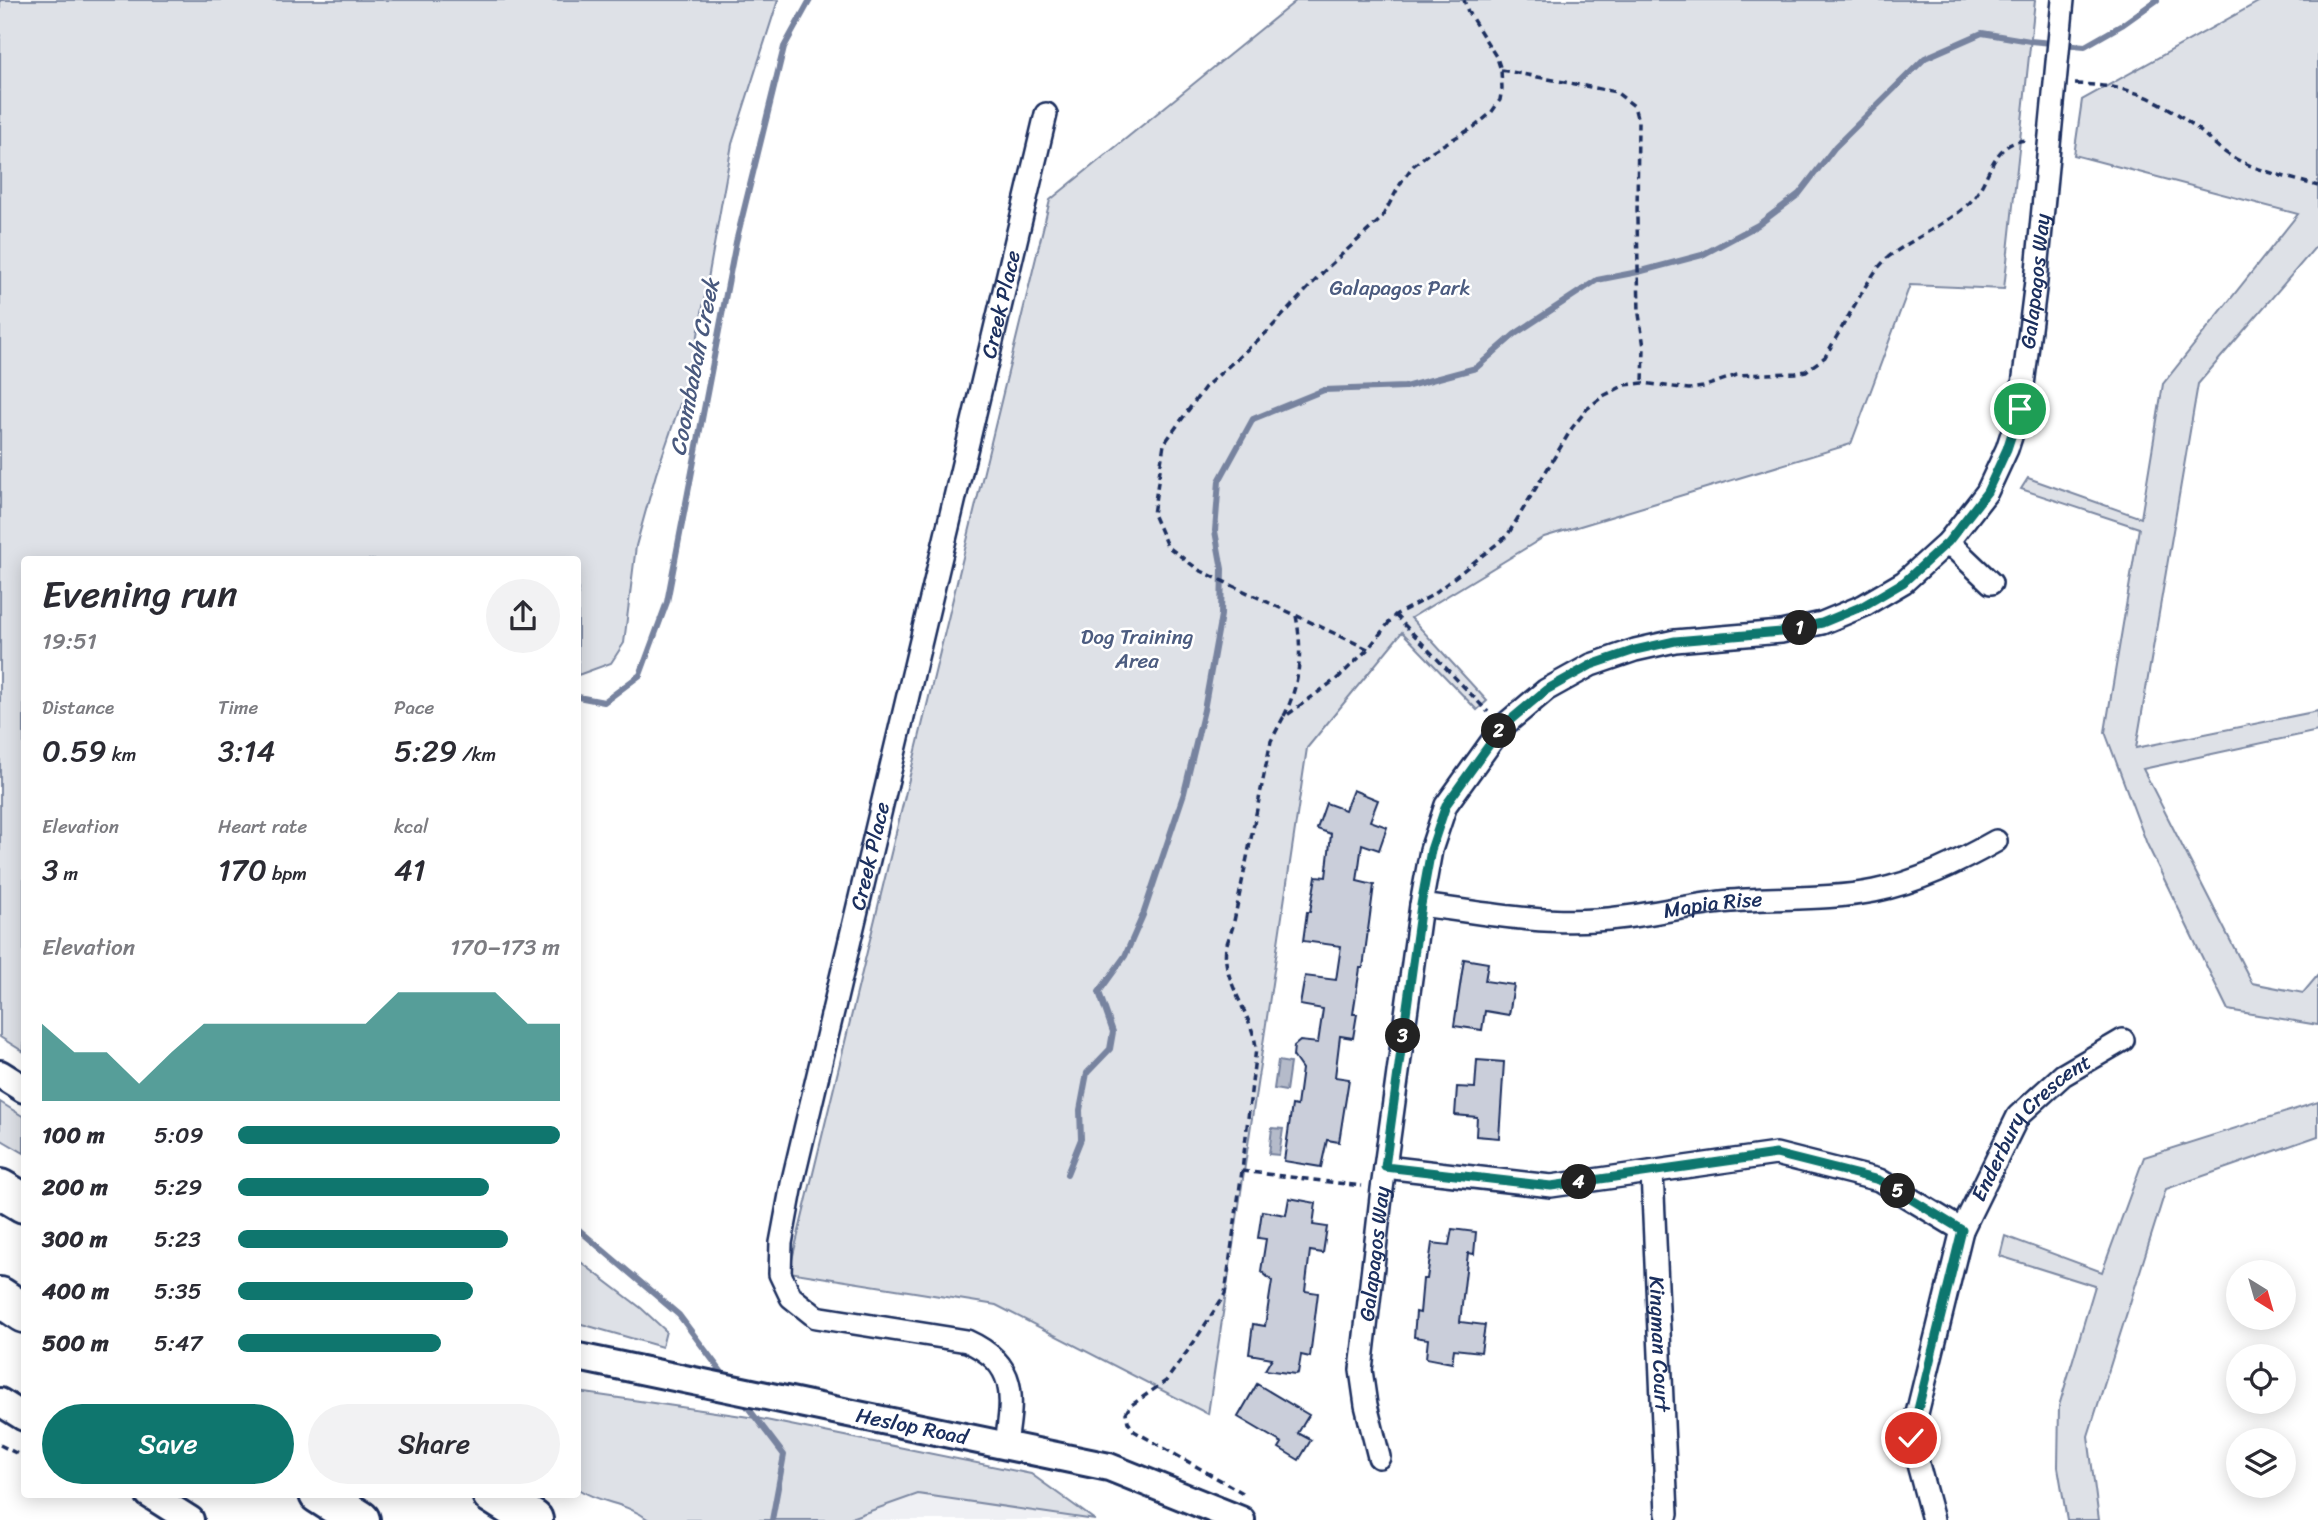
<!DOCTYPE html>
<meta charset="utf-8">
<style>
:root{--surface:#fff;--page:#f2f2f3;--text:#2b2b33;--muted:#7c7c81;--accent:#0f766e}
body{margin:0;font-family:Sriracha,sans-serif;background:var(--page);color:var(--text);height:100vh;display:flex;flex-direction:column;font-size:26px;white-space:nowrap}
*{box-sizing:border-box;margin:0}
p{font-size:23px;color:var(--muted)}
.icon{flex:none;width:38px;height:38px;fill:none;stroke:currentColor;stroke-width:2;stroke-linecap:round;stroke-linejoin:round}
.map{position:relative;flex:1;overflow:hidden}
.details{position:absolute;left:21px;top:556px;width:560px;height:942px;display:flex;flex-direction:column;background:var(--surface);border-radius:7px;box-shadow:0 4px 18px #0003}
.details>*{flex:none}
.needle{width:46px;rotate:143deg}
.buttons{position:absolute;left:2226px;top:1260px;display:grid;gap:14px}
.buttons a{display:grid;place-items:center;width:70px;height:70px;border-radius:50%;background:var(--surface);box-shadow:0 4px 18px #0003;font-size:35px}
.pin{position:absolute;display:grid;place-items:center;width:60px;height:60px;color:#fff;margin:-30px;border:4px solid #fff;border-radius:50%;box-shadow:0 2px 7px #0007}
.km{position:absolute;width:35px;height:35px;margin:-18px;border-radius:50%;background:#222;color:#fff;font-size:19px;line-height:35px;text-align:center}
.round{display:grid;place-items:center;flex:none;width:74px;height:74px;border-radius:37px;background:var(--page)}
.headline{display:flex;align-items:center;justify-content:space-between;height:119px;padding:0 21px}
h1{font-size:38px;font-weight:600;line-height:52px}
.figures{display:grid;grid-template-columns:repeat(3,1fr);gap:10px;height:119px;padding:7px 21px}
.figures div{display:grid;align-content:center}
.figures b{font-size:30px;font-weight:600}
.figures small{font-size:19px;font-weight:400}
.figures p{font-size:19px}
.chart{height:196px;padding:14px 21px}
.chart p{display:flex;justify-content:space-between}
.chart svg{width:100%;height:126px;margin-top:7px;fill:var(--accent);opacity:.7}
.primary-button{display:flex;gap:14px;margin-top:auto;padding:14px 21px}
.primary-button a{flex:1;height:80px;border-radius:42px;background:var(--accent);color:#fff;font-size:28px;font-weight:600;line-height:80px;text-align:center}
.primary-button a+a{background:var(--page);color:var(--text)}
ul{padding:0 21px;list-style:none;font-size:23px}
li{display:grid;grid-template-columns:112px 84px 1fr;align-items:center;height:52px}
li i{height:18px;border-radius:9px;background:var(--accent)}
.map>svg:first-child{display:block}
</style>
<div class="map">
<svg width="2318" height="1520" viewBox="0 0 2318 1520">
<rect width="100%" height="100%" fill="#fff"/>
<filter id="ink" filterUnits="userSpaceOnUse"><feTurbulence type="fractalNoise" baseFrequency=".0143" numOctaves="2"/><feDisplacementMap in="SourceGraphic" scale="14" xChannelSelector="R" yChannelSelector="G"/><feConvolveMatrix kernelMatrix="1 2 1 2 8 2 1 2 1" color-interpolation-filters="sRGB"/></filter>
<g filter="url(#ink)">
<path fill="#eff0f4" d="M918,1494L1095,1519L1096,1520H845Z"/>
<path fill="#dee1e7" stroke="#7c88a2" stroke-width="2" d="M0,0H778L732,144L692,369L656,474L636,546L624,643L611,663L578,675V560H24V1052L0,1037Z
M1297,0H2035L2004,289L1910,285L1851,444L1544,537L1411,618L1487,701L1477,710L1402,632L1307,748L1208,1414L996,1305L789,1272L1050,200Z
M2262,0H2318V244L2198,384L2136,748L2318,711V731L2143,769L2252,983L2303,993L2318,975V1025L2228,1010L2147,844L2105,732L2139,528L2021,489L2028,478L2141,518L2163,384L2298,214L2074,155L2082,100Z
M0,1102L24,1117V1153L0,1139Z
M2318,1102V1136L2166,1189L2088,1436L2099,1520H2067L2058,1467L2059,1406L2095,1286L2000,1256L2005,1236L2102,1272L2144,1157Z
M578,1260L641,1308L666,1331L662,1347L578,1323Z
M578,1392L756,1418L1031,1474L1095,1520L918,1494L845,1520H649C626,1502 601,1504 578,1489Z"/>
<path fill="#b5bbca" stroke="#77839f" stroke-width="2" d="M1278,1061L1290,1063L1286,1091L1274,1089Z
M1272,1128L1283,1129L1279,1155L1269,1154Z"/>
<g fill="none" stroke-linecap="round" stroke-linejoin="round">
<path stroke="#77839f" stroke-width="6" d="M578,697L604,702L640,675L667,602L736,242L784,47L810,0
M1067,1174L1081,1139L1080,1110L1087,1073L1110,1049L1113,1032L1099,992L1125,956L1143,915L1184,793L1204,710L1221,615L1222,569L1215,531L1219,481L1253,419L1324,390L1405,387L1476,368L1515,334L1597,280L1638,272L1702,255L1758,225L1799,194L1835,147L1925,58L1982,33L2030,41L2085,46L2122,25L2157,0
M578,1229L679,1315L726,1378
M743,1401L784,1455L772,1520"/>
</g>
<path fill="#caceda" stroke="#1b2f5e" stroke-width="2" d="M1353,790L1378,800L1370,821L1387,827L1379,850L1362,844L1357,881L1374,885L1363,968H1360L1353,1014H1357L1353,1038L1340,1036L1335,1077L1349,1079L1339,1142L1327,1140L1321,1167L1284,1161L1292,1105L1297,1106L1302,1069L1293,1056L1294,1046L1300,1041L1318,1043L1323,1009L1300,1005L1305,976L1336,980L1341,946L1303,941L1307,912H1310L1316,876L1326,877L1331,834L1317,829L1326,803L1345,810Z
M1464,959L1488,963L1485,981L1514,985L1509,1015L1485,1011L1482,1030L1454,1026Z
M1477,1060L1504,1062L1499,1138L1476,1136L1477,1117L1455,1115L1457,1087L1475,1088Z
M1289,1198L1316,1203L1313,1225L1327,1227L1323,1253L1310,1251L1305,1291L1318,1293L1310,1357L1301,1355L1298,1373L1295,1374L1265,1370L1272,1358L1249,1354L1253,1324L1265,1326L1272,1281L1261,1271L1266,1239L1258,1238L1262,1211L1286,1215Z
M1452,1229L1476,1232L1474,1254L1468,1253L1460,1322L1485,1325L1481,1352L1454,1349L1452,1363L1426,1358L1428,1339L1414,1337L1416,1312L1420,1313L1423,1279H1427L1432,1243L1449,1245Z
M1257,1384L1309,1415L1298,1433L1311,1440L1299,1460L1279,1448L1282,1443L1238,1417Z"/>
<g fill="none" stroke-linecap="round" stroke-linejoin="round">
<defs>
<g id="minor">
<path d="M1948,542L1991,583"/>
<path id="s1" d="M1421,905C1478,912 1537,924 1595,920C1640,918 1685,905 1731,901C1778,897 1827,900 1874,891C1918,882 1957,863 1996,841"/>
<path d="M1385,1167L1551,1186L1776,1154L1879,1180L1962,1230"/>
<path id="s2" d="M1652,1172L1667,1514"/>
<path id="s3" d="M1006,1444C1013,1396 1018,1364 967,1341L816,1317L791,1297L780,1274L781,1243L792,1184L1046,114"/>
<path id="s4" d="M1379,1457L1366,1405L1361,1370L1382,1189L1421,905L1431,850L1446,805L1502,727L1546,690L1591,665L1635,650L1675,641L1781,632L1822,623L1863,606L1904,582L1948,542L1987,492L2007,449L2020,409L2036,281L2063,0"/>
<path id="s5" d="M1933,1520L1911,1438L1962,1230L2018,1116L2063,1075L2123,1040"/>
</g>
<g id="tertiary">
<path d="M0,1074L24,1089"/>
<path id="s6" d="M578,1357L1109,1467L1241,1520"/>
<path d="M0,1402L24,1417"/>
<path d="M149,1494L190,1520"/>
</g>
<path id="motorway" d="M0,1189L24,1203
M0,1297L24,1313
M319,1494L360,1520
M492,1494L533,1520"/>
</defs>
<use href="#minor" stroke="#1b2f5e" stroke-width="26"/>
<use href="#tertiary" stroke="#1b2f5e" stroke-width="32"/>
<use href="#motorway" stroke="#1b2f5e" stroke-width="44"/>
<path stroke="#1b2f5e" stroke-width="3.5" stroke-dasharray="7 5" stroke-linecap="butt" d="M1501,70L1616,92L1634,106L1638,121L1637,219L1639,314L1644,347L1643,383
M2075,84C2124,85 2155,95 2194,126C2208,137 2220,151 2236,159C2261,172 2291,178 2318,186
M1395,615L1488,712
M1368,649L1199,570L1167,546L1153,514L1164,444L1205,387L1267,332L1327,268L1381,219L1402,181L1413,166L1429,153L1474,127L1491,113L1500,100L1502,88L1501,70L1497,58L1468,12L1464,0
M1284,716C1300,684 1303,651 1296,616
M1242,1171L1362,1186
M0,1445L24,1457
M1243,1493L1134,1431L1128,1422L1126,1413L1130,1406L1166,1381L1194,1342L1225,1294L1242,1171L1256,1048C1253,1015 1221,980 1226,947C1228,940 1231,933 1233,926L1271,741L1283,718L1339,677L1368,649L1395,615L1431,596L1507,536L1572,428L1587,409L1603,396L1625,385L1643,383L1689,389L1703,387L1737,375L1796,373L1806,371L1825,357L1865,287L1877,269L1887,258C1911,239 1954,221 1972,200C1992,178 1990,141 2029,140"/>
<use href="#minor" stroke="#fff" stroke-width="21"/>
<use href="#tertiary" stroke="#fff" stroke-width="26"/>
<use href="#motorway" stroke="#fff" stroke-width="38"/>
</g>
</g>
<g fill="none" stroke-linecap="round" stroke-linejoin="round" filter="url(#ink)">
<defs>
<path id="route" d="M1911,1438L1962,1230L1879,1180L1776,1154L1551,1186L1385,1167L1421,905L1431,850L1446,805L1502,727L1546,690L1591,665L1635,650L1675,641L1781,632L1822,623L1863,606L1904,582L1948,542L1987,492L2007,449L2020,409"/>
</defs>
<use href="#route" stroke="#fff" stroke-width="14"/>
<use href="#route" stroke="#0f766e" stroke-width="9"/>
</g>
<g text-anchor="middle" stroke-width="5" stroke-linejoin="round" paint-order="stroke">
<g font-size="21" fill="#1b2f5e" stroke="#fff">
<text dy="7" stroke="none"><textPath href="#s4" startOffset="1535">Galapagos Way</textPath></text>
<text dy="7" stroke="none"><textPath href="#s3" startOffset="1328">Creek Place</textPath></text>
<text dy="7" stroke="none"><textPath href="#s3" startOffset="761">Creek Place</textPath></text>
<text dy="7" stroke="none"><textPath href="#s1" startOffset="294">Mapia Rise</textPath></text>
<text dy="7" stroke="none"><textPath href="#s5" startOffset="425">Enderbury Crescent</textPath></text>
<text dy="7" stroke="none"><textPath href="#s4" startOffset="206">Galapagos Way</textPath></text>
<text dy="7" stroke="none"><textPath href="#s2" startOffset="172">Kingman Court</textPath></text>
<text dy="7" stroke="none"><textPath href="#s6" startOffset="341">Heslop Road</textPath></text>
</g>
<g font-size="21" fill="#4c5c80" stroke="#fff">
<text x="1400" y="295">Galapagos Park</text>
<text x="1137" y="644">Dog Training<tspan x="1137" dy="24">Area</tspan></text>
</g>
<g font-size="23" font-style="italic" fill="#49597e" stroke="#fff">
<text transform="translate(694 367) rotate(-79)" y="8">Coombabah Creek</text>
</g>
</g>
</svg>
<div class="buttons">
<a><svg class="needle" viewBox="-14 -14 28 28"><path d="M0-13l5 13h-10z" fill="#e53935"/><path d="M0 13l5-13h-10z" fill="#7c7c81"/></svg></a>
<a><svg class="icon" aria-label="locate" viewBox="0 0 24 24"><circle cx="12" cy="12" r="6"/><path d="M12 2v4M12 18v4M2 12h4M18 12h4"/></svg></a>
<a><svg class="icon" aria-label="layers" viewBox="0 0 24 24"><path d="M12 4l9 5-9 5-9-5zM3 14l9 5 9-5"/></svg></a>
</div>
<div class="pin" style="left:2020px;top:409px;background:#1e9e55"><svg class="icon" aria-label="arrive" viewBox="0 0 24 24"><path d="M6 21V4h12l-3 4 3 4H6"/></svg></div>
<div class="pin" style="left:1911px;top:1438px;background:#d93025"><svg class="icon" aria-label="check" viewBox="0 0 24 24"><path d="M5 12l5 5 9-10"/></svg></div>
<b class="km" style="left:1800px;top:628px">1</b>
<b class="km" style="left:1499px;top:731px">2</b>
<b class="km" style="left:1403px;top:1036px">3</b>
<b class="km" style="left:1579px;top:1182px">4</b>
<b class="km" style="left:1898px;top:1191px">5</b>
<section class="details">
<div class="headline"><div><h1>Evening run</h1><p>19:51</p></div><a class="round"><svg class="icon" aria-label="share" viewBox="0 0 24 24"><path d="M12 15V3M7 8l5-5 5 5M5 13v7h14v-7"/></svg></a></div>
<div class="figures">
<div><p>Distance</p><b>0.59<small> km</small></b></div>
<div><p>Time</p><b>3:14</b></div>
<div><p>Pace</p><b>5:29<small> /km</small></b></div>
</div>
<div class="figures">
<div><p>Elevation</p><b>3<small> m</small></b></div>
<div><p>Heart rate</p><b>170<small> bpm</small></b></div>
<div><p>kcal</p><b>41</b></div>
</div>
<div class="chart"><p><span>Elevation</span>170–173 m</p>
<svg viewBox="0 0 160 44" preserveAspectRatio="none"><path d="M0 44V17L10 27L20 27L30 38L40 27L50 17L60 17L70 17L80 17L90 17L100 17L110 6L120 6L130 6L140 6L150 17L160 17V44z"/></svg>
</div>
<ul>
<li><b>100 m</b>5:09<i style="width:100%"></i></li>
<li><b>200 m</b>5:29<i style="width:78%"></i></li>
<li><b>300 m</b>5:23<i style="width:84%"></i></li>
<li><b>400 m</b>5:35<i style="width:73%"></i></li>
<li><b>500 m</b>5:47<i style="width:63%"></i></li>
</ul>
<div class="primary-button"><a>Save</a><a>Share</a></div>
</section>
</div>
